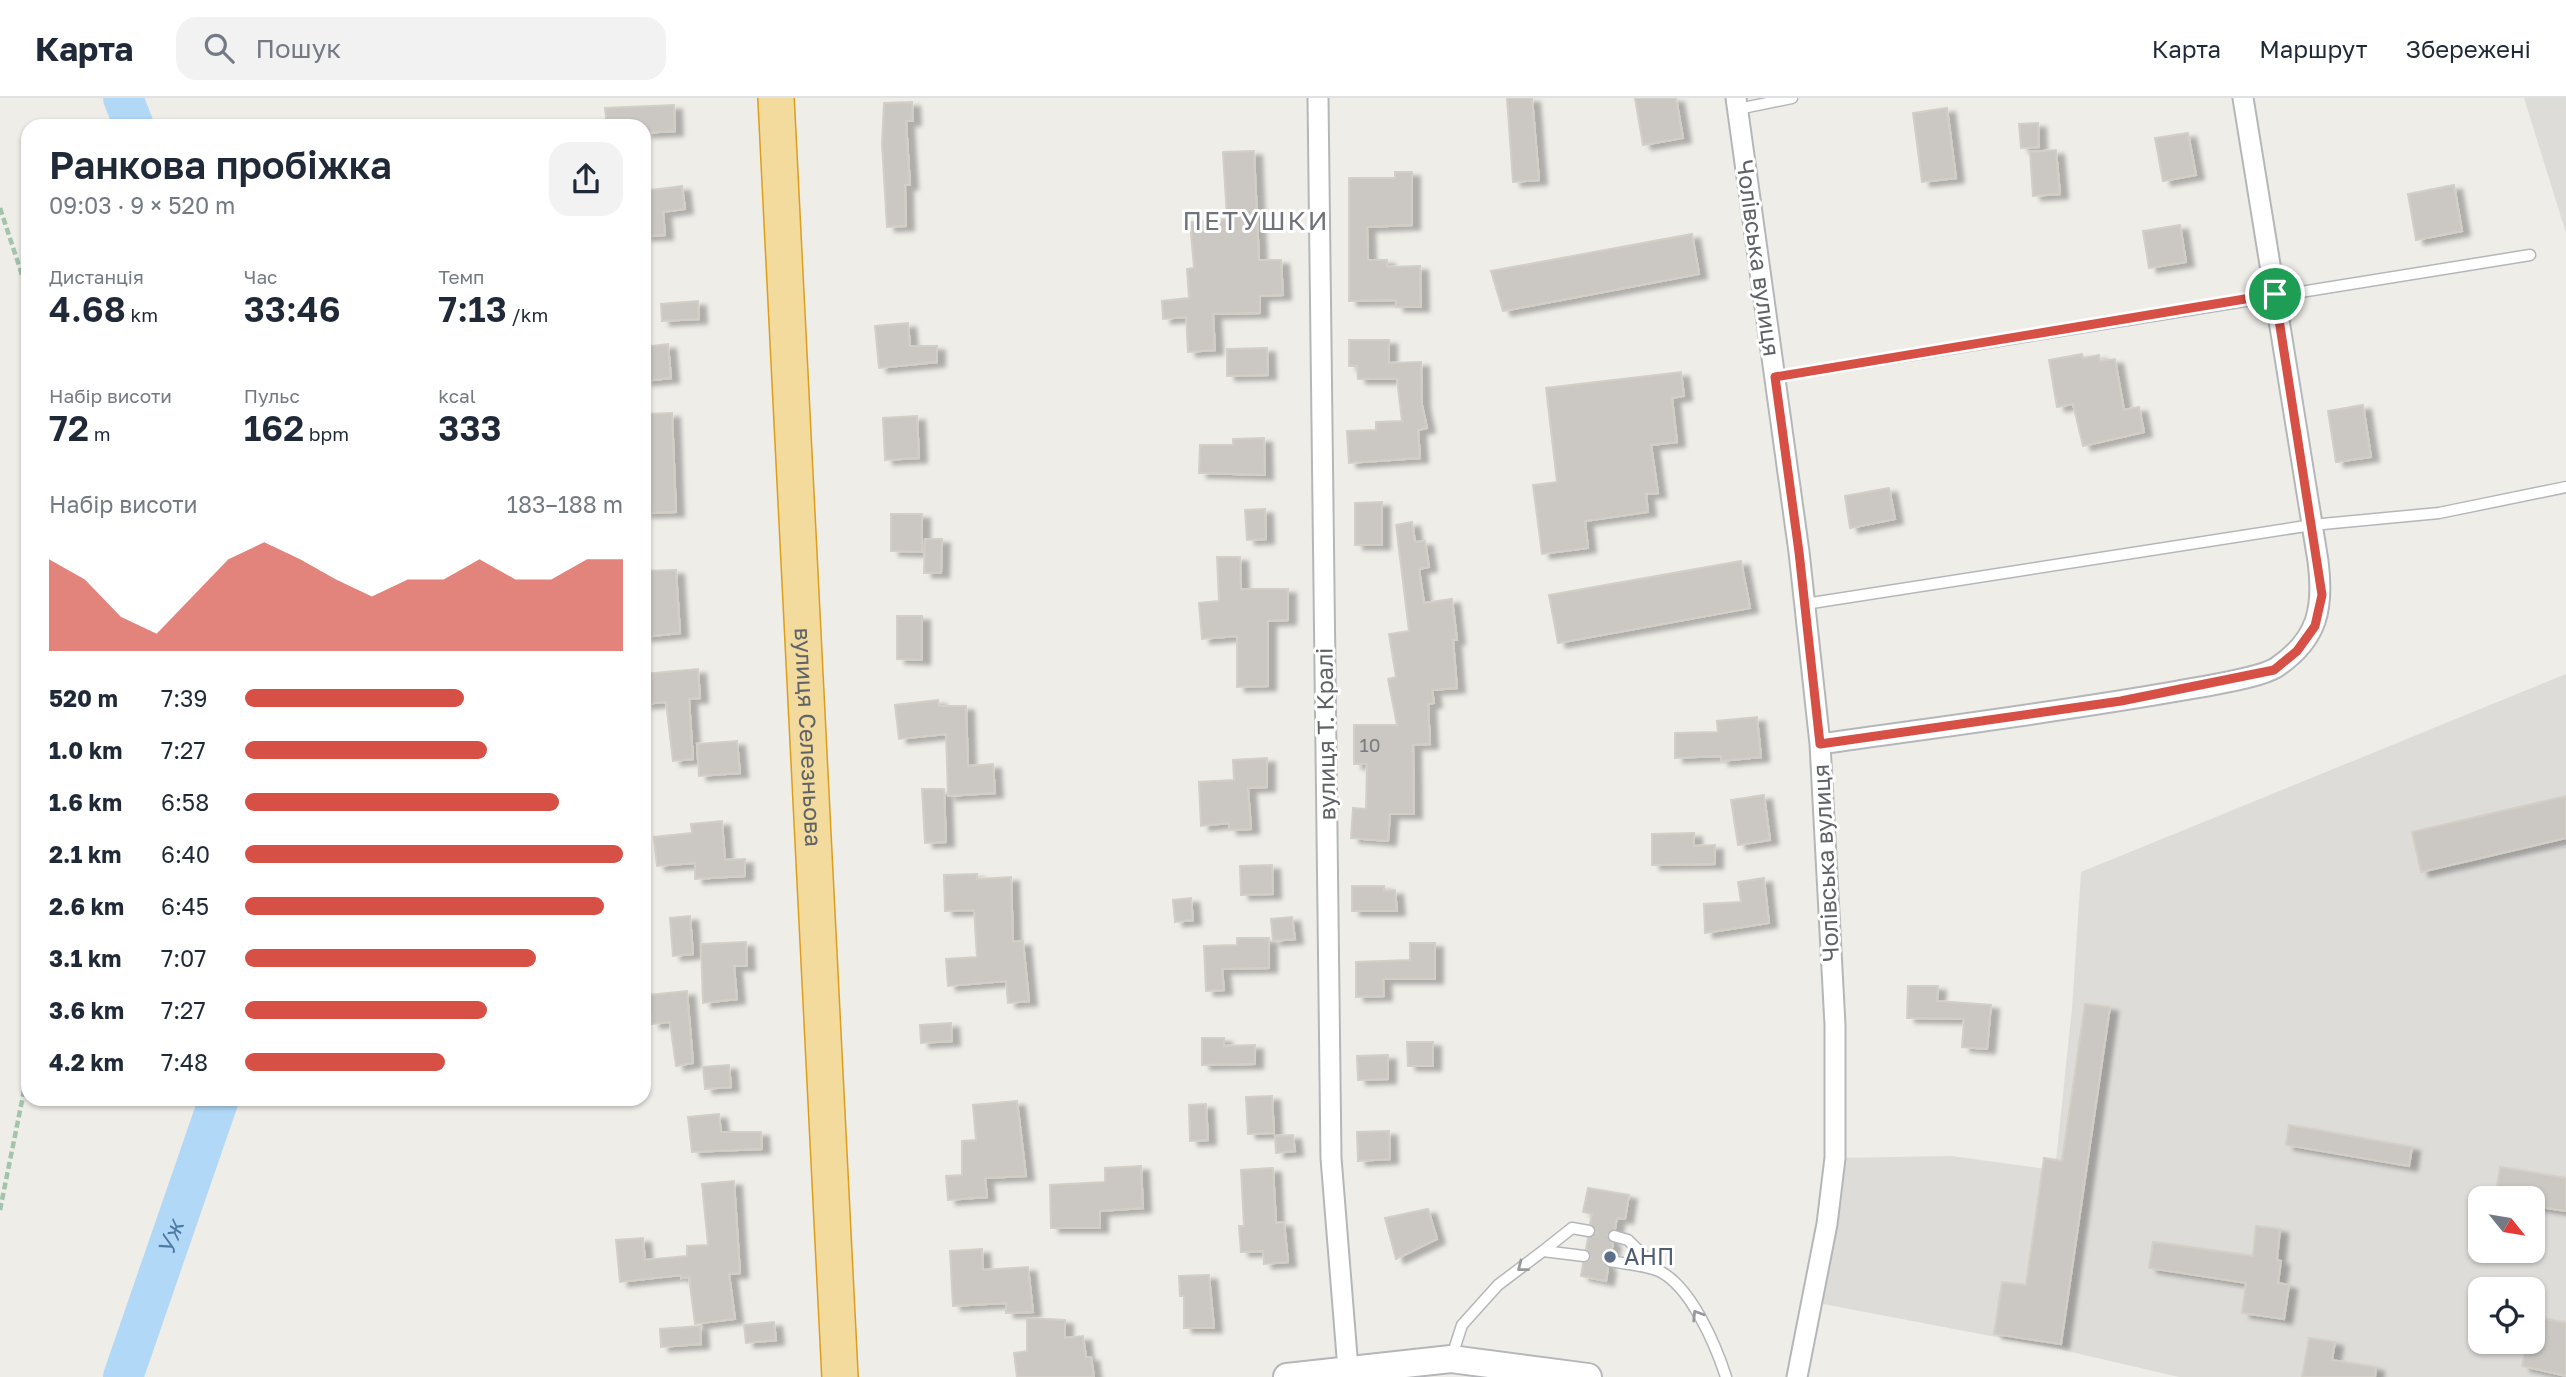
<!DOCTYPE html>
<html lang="uk">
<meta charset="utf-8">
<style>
:root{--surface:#fff;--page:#f2f2f3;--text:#1f2937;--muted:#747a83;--line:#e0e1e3;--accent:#d65046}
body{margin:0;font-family:"Golos Text",sans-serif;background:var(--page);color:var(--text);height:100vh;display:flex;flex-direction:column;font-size:26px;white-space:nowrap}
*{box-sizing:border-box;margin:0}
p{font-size:23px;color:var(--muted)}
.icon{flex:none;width:38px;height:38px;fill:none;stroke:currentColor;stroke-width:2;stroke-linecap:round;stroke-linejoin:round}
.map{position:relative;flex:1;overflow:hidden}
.details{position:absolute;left:21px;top:21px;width:630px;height:987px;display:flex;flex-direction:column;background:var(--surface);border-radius:21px;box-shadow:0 2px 5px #0004}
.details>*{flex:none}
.needle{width:46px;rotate:120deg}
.controls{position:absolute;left:2468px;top:1088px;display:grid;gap:14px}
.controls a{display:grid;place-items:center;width:77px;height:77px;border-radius:14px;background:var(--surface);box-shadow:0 2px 5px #0004;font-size:35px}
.pin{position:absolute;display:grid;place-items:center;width:60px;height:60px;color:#fff;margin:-30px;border:4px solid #fff;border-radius:50%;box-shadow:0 2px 7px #0007}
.round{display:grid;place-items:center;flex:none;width:74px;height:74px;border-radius:21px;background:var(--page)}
.head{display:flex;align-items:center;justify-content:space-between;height:119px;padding:0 28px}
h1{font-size:38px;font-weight:600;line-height:52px}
.metrics{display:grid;grid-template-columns:repeat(3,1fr);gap:10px;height:119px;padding:7px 28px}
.metrics div{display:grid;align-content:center}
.metrics b{font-size:35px;font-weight:600}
.metrics small{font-size:19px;font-weight:400}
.metrics p{font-size:19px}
.chart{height:196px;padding:14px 28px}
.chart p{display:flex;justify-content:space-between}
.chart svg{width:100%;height:126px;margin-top:7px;fill:var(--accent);opacity:.7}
ul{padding:0 28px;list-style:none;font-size:23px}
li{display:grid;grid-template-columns:112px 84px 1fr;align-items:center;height:52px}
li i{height:18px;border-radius:9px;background:var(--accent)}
header{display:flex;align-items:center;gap:42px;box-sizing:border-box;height:98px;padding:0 35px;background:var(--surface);border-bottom:2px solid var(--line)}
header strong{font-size:33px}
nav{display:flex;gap:38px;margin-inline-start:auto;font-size:24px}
.search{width:490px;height:63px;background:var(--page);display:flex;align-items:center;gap:18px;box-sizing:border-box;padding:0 24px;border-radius:21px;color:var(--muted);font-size:26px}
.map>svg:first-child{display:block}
</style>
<header>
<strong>Карта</strong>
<div class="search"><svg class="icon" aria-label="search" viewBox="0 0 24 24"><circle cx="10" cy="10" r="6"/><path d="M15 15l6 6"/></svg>Пошук</div>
<nav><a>Карта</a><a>Маршрут</a><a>Збережені</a></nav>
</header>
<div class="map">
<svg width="2566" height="1279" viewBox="0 0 2566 1279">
<defs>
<filter id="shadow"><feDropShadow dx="8" dy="4.5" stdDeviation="2" flood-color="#0004"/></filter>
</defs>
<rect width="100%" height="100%" fill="#efede8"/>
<path fill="#dedcd9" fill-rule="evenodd" d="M2524,0H2566V135Z
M2566,576V1279H2179L2054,1250L1823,1206L1836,1060L1951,1058L2055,1072L2072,910L2081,774ZM2480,1101H2532V1153H2480ZM2480,1192H2532V1244H2480Z"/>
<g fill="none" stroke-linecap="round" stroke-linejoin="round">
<g stroke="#b1d8f6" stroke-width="40">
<path d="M123,0L134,28"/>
<path id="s1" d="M123,1279L219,1001"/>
</g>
</g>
<path fill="#cbc8c4" stroke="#d3cfc6" stroke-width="2" filter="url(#shadow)" d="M1507,0H1532L1539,82L1513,84Z
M1635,0H1676L1683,40L1643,47Z
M912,4L913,23H906L910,87H905L906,128L887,129L882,46L884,5Z
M674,7L675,33L644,35V28H607L605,10Z
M1947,10L1956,80L1922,84L1913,15Z
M2038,25L2039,49L2021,50L2019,26Z
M2188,35L2196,77L2163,83L2155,40Z
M2056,52L2060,96L2033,98L2030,54Z
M1254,53L1259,162H1281L1283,197L1260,198V215L1213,216L1215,252L1188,254L1186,219L1163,221L1162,203L1189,200L1187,171L1194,170L1190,124L1227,121L1223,54Z
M1395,74H1412V127L1367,129L1368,162H1387V169L1420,168L1421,209H1396V202L1349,203V80H1395Z
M2454,87L2462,133L2416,142L2408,96Z
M682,88L685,111L663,114L665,137L644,138V93Z
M2180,127L2186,164L2149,170L2143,133Z
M1692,136L1699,176L1503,213L1491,173Z
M698,203L699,221L662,223L661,206Z
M908,225L910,248H937V264L879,270L875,228Z
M1349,242H1389V265L1421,264L1422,307L1427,330L1418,332L1420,360L1349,365L1347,333L1376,332V324L1402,323L1397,281H1358L1357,268H1349Z
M668,246L671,280L644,283V249Z
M1267,250L1268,277L1227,278V251Z
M2082,256L2083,260L2099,257L2100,263L2115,261L2124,312L2139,309L2144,334L2083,348L2073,306L2057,309L2049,262Z
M1681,274L1684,298L1672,300L1677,344L1651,347L1658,395L1646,396L1648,414L1585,423L1588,450L1542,456L1533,387L1557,384L1546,290Z
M2363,307L2371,359L2336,364L2328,313Z
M672,315L676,414L644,415V316Z
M917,318L919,360L885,362L883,320Z
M1264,340L1265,377L1199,375L1200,347H1233V341Z
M1889,390L1895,421L1850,430L1845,398Z
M1382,404V447H1355V405Z
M1265,411L1266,441L1247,442L1245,412Z
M891,416H922V454L891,453Z
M1412,424L1415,444L1425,443L1429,469L1419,471L1424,505L1452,501L1457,542H1453L1457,590L1432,592L1434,605L1428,606L1430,646L1413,647L1414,716H1390L1388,743L1351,740L1353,710L1366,711L1367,666H1354V627H1397L1388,581L1396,579L1389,536L1409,533L1396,427Z
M925,441H942L941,475H924Z
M1217,459H1240L1241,491H1288V522L1268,523V588L1237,589V538L1202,541L1199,505L1219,503Z
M1741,463L1750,510L1558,545L1549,497Z
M676,472L680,535L644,539V473Z
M897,518H922V562L897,561Z
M698,571L700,600L689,601L693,661L673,663L666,604L644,606V576Z
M938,602L939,608H966L968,668L993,666L995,695L948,698L946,636L899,641L895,607Z
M1757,619L1761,659L1721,663V658L1675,660V635L1718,634L1717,623Z
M737,643L740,675L699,678L697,646Z
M1267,660V689L1248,690L1251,731L1229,732V725L1201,728L1199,684L1234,682L1233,662Z
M922,691H944L946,744L925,745Z
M1764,697L1770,742L1738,747L1731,702Z
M2566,698V740L2421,774L2412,734Z
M722,723L725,762L745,761V778L695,781V765L657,768L654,739L692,735L691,726Z
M1694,735V748L1715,747V766L1652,767V736Z
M1272,767L1273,796L1241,797L1240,768Z
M977,776V781L1011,779L1013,844L1023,843L1029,903L1008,905L1006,883L948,888L946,861L977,859L974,812L945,813L944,777Z
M1764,780L1769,825L1705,835L1704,806L1741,804L1738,784Z
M1352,788H1384V793L1395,792L1397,813H1352Z
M1191,800L1193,822L1175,824L1173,802Z
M690,818L693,856L673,858L670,820Z
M1292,819L1295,841L1273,843L1271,821Z
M1237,840H1269V870L1222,871L1224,892L1206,893L1204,848L1237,847Z
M746,844L747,868H734L737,901L703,905L701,846Z
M1410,845H1435V881H1383L1384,898L1356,899V864L1410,862Z
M1908,888H1938L1937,903L1991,907L1987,951L1962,949L1964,921L1907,920Z
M687,893L693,965L676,968L670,924L652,926L649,897Z
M2085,906L2110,909L2061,1246L1994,1236L2002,1184L2026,1187L2044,1060L2062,1063Z
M951,925L952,943L921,945L920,927Z
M1202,940H1224V948L1255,947V966L1202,967Z
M1407,944H1433V968H1408Z
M1388,957V981L1358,982L1357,958Z
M729,967L731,989L705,991L703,969Z
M1272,998L1274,1035L1248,1036L1246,999Z
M1017,1003L1026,1078L985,1080L987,1099L948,1102L946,1078L962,1077V1043L976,1042L973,1007Z
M1206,1006L1208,1042L1190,1043L1189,1007Z
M719,1016L721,1034H761L762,1051L692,1054L688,1019Z
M2289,1027L2412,1049L2409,1068L2286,1047Z
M1389,1033L1390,1061L1358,1063L1357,1034Z
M1293,1037L1295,1053L1276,1055L1275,1038Z
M1141,1068L1143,1110L1100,1113V1130H1051L1050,1087L1105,1084V1070Z
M2500,1069L2566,1080V1113L2532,1108V1101H2495Z
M1273,1070L1276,1125L1284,1124L1288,1164L1264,1166L1263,1153L1241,1154L1239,1128H1244L1241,1072Z
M734,1083L740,1175L729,1176L735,1221L695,1226L689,1179L681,1180V1177L620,1184L616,1142L643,1140L645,1162L687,1158V1148L708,1147L702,1086Z
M1588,1090L1629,1097L1625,1121L1617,1120L1615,1131L1607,1137L1613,1145L1611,1156L1603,1161L1608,1170L1606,1183L1581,1178L1583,1165L1591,1160L1586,1151L1588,1140L1596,1134L1590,1126L1592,1116L1583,1114Z
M1428,1111L1437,1141L1396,1161L1385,1120Z
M2256,1128L2280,1131L2277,1162L2281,1163L2278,1185L2289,1187L2284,1221L2242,1215L2246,1185L2149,1170L2153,1144L2253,1158Z
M982,1151L983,1172L1028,1169L1033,1214L1006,1215V1205L953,1208L950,1153Z
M1209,1177L1214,1230H1184V1198H1180L1179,1178Z
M2532,1218L2566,1225V1278L2522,1268L2527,1244H2532Z
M1027,1220L1065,1222V1240L1083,1238L1086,1259H1091L1094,1279H1017L1014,1255L1027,1253Z
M774,1224L776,1242L746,1245L744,1227Z
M700,1228L701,1246L661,1249L660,1231Z
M2309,1240L2335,1244L2332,1262L2376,1269L2375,1279H2302Z"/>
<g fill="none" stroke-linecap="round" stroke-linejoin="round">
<defs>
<path id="lane" d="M1738,11L1792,0
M1775,279L2530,157
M1805,506L2312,427L2439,415L2566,389
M1614,1138L1628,1142L1659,1173
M1543,1153L1572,1130L1589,1133
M1610,1163C1625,1166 1645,1167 1659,1173C1691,1188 1716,1248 1726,1279
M1452,1258L1462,1227L1498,1187L1543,1153L1584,1158"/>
<path id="street" d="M1318,0L1331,1060L1348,1271
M1736,0L1799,454L1820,646L1835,927V1060L1827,1126L1797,1279
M1820,646C1939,629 2059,614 2178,593C2200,589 2261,580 2277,569C2318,541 2324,510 2318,463L2243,0"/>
<path id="secondary" d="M1287,1279L1451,1261L1588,1279"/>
<g id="highway">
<path id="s2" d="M776,0L840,1279"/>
</g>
</defs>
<use href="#lane" stroke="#b4b7ba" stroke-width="13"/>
<use href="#street" stroke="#b4b7ba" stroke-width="23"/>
<use href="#secondary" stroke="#b4b6ba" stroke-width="30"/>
<use href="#highway" stroke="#dd9e1a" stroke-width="38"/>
<path stroke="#a1c4ab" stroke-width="4.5" stroke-dasharray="7 3.5" stroke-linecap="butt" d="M0,110L28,195
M0,1112L28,973"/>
<use href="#lane" stroke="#fff" stroke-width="10"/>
<use href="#street" stroke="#fff" stroke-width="19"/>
<use href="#secondary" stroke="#fff" stroke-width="26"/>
<use href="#highway" stroke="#f2db9c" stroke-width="35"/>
</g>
<defs><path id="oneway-chevron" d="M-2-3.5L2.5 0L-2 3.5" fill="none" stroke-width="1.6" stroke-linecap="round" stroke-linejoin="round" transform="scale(1.75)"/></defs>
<g stroke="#97999c">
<use href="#oneway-chevron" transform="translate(1522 1169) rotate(142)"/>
<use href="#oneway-chevron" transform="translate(1697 1217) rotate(-122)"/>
</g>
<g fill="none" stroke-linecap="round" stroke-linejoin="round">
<defs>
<path id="route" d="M2275,196L2322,497L2315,528L2297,553L2274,572L2121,603L1820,646L1799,454L1775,279Z"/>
</defs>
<use href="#route" stroke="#fff" stroke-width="14"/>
<use href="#route" stroke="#d65046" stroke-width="9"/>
</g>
<circle fill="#5c6f8a" stroke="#fff" stroke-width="2.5" cx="1610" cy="1159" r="7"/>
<g text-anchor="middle" stroke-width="6" stroke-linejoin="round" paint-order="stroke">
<g font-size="19" fill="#7a7c7e">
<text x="1370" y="654">10</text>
</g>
<g font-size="23" fill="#5f6266" stroke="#fff">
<text transform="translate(1758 160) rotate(82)" y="8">Чолівська вулиця</text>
<text transform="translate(1326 636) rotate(-91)" y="8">вулиця Т. Кралі</text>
<text dy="8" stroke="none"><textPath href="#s2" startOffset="640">вулиця Селезньова</textPath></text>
<text transform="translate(1826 765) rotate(-93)" y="8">Чолівська вулиця</text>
</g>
<g font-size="23" fill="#4e5e75" stroke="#fff" text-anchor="start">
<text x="1624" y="1167">АНП</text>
</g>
<g font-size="24" font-style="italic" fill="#4e7aa6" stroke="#fff">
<text dy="8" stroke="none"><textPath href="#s1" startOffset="147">Уж</textPath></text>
</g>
<g font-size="26" letter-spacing="2" fill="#707478" stroke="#fff">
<text x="1256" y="132">ПЕТУШКИ</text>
</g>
</g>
</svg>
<div class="controls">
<a><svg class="needle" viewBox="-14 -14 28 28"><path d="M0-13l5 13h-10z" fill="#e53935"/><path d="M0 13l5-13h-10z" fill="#747a83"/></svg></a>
<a><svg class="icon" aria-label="locate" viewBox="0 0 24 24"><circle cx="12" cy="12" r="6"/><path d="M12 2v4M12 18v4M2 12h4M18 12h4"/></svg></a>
</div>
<div class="pin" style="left:2275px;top:196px;background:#1e9e55"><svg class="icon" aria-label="arrive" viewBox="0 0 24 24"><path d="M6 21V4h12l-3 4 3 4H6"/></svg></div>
<section class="details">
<div class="head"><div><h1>Ранкова пробіжка</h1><p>09:03 · 9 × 520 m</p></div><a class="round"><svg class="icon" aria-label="share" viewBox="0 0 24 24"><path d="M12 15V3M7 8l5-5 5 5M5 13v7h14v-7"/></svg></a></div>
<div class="metrics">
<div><p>Дистанція</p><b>4.68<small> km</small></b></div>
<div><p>Час</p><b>33:46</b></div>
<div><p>Темп</p><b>7:13<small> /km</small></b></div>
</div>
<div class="metrics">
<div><p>Набір висоти</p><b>72<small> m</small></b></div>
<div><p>Пульс</p><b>162<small> bpm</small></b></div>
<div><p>kcal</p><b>333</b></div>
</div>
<div class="chart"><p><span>Набір висоти</span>183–188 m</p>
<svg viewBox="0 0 160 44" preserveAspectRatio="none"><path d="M0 44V12L10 19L20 32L30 38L40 25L50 12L60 6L70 12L80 19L90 25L100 19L110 19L120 12L130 19L140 19L150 12L160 12V44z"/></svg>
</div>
<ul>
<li><b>520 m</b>7:39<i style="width:58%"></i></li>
<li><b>1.0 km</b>7:27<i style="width:64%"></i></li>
<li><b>1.6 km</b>6:58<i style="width:83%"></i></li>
<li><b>2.1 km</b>6:40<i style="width:100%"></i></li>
<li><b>2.6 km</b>6:45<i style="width:95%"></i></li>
<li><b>3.1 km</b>7:07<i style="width:77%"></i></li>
<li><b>3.6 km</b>7:27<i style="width:64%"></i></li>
<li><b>4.2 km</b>7:48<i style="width:53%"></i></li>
</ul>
</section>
</div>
